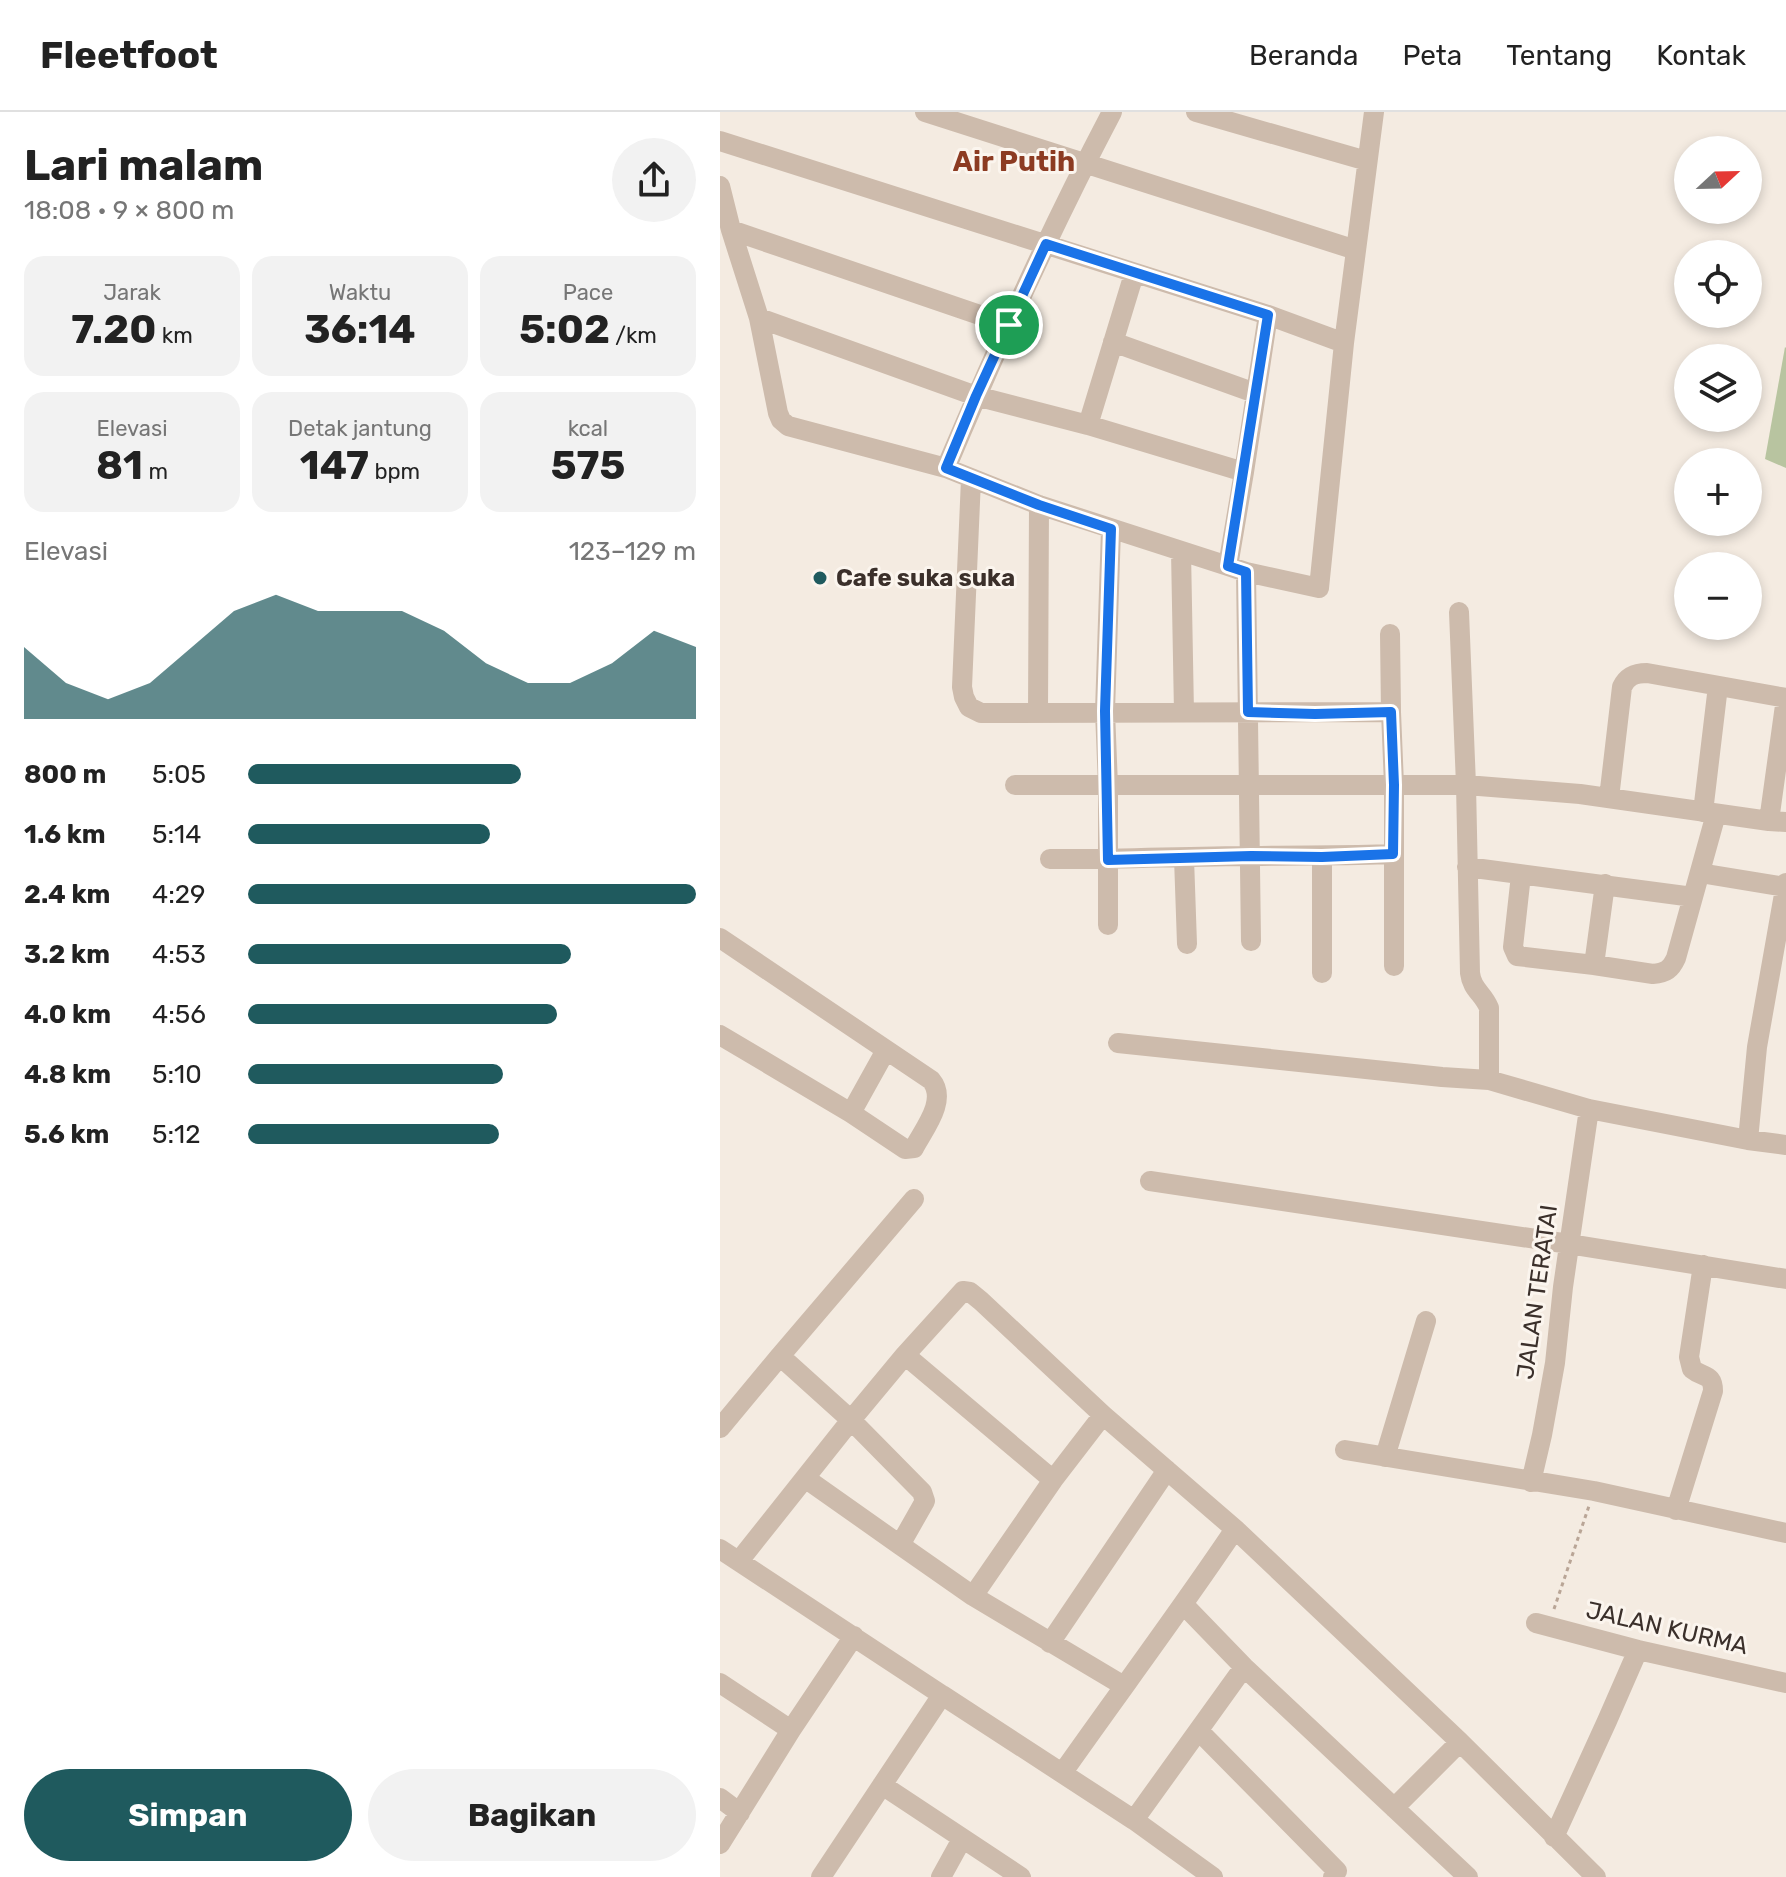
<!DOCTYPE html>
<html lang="id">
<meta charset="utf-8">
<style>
:root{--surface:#fff;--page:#f2f2f2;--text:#222;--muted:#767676;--line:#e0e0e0;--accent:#1f5a5e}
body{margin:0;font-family:Rubik,sans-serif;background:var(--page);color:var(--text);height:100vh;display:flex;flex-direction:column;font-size:30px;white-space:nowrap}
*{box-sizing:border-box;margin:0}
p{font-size:26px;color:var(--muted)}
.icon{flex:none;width:44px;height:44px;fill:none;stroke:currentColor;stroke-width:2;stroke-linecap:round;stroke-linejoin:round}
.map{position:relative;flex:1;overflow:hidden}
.side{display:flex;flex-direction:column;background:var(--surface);width:720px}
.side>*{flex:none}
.needle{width:52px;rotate:68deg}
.buttons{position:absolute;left:954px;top:24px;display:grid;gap:16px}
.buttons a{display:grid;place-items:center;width:88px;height:88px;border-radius:50%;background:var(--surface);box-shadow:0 4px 12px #0003;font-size:40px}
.pin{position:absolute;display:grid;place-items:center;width:68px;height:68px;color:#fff;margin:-34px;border:4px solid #fff;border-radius:50%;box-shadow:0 2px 8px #0007}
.round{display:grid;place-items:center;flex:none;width:84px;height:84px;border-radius:42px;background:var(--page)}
.headline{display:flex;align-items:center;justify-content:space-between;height:136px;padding:0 24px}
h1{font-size:44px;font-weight:700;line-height:60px}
.metrics{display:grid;grid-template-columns:repeat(3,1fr);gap:12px;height:136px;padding:8px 24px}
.metrics div{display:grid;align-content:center;border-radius:20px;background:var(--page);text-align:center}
.metrics b{font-size:40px;font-weight:700}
.metrics small{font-size:22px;font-weight:400}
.metrics p{font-size:22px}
.chart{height:224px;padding:16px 24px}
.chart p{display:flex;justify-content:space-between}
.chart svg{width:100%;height:144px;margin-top:8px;fill:var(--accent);opacity:.7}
.primary-button{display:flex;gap:16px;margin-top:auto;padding:16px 24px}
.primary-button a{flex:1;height:92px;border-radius:48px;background:var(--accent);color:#fff;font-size:32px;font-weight:700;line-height:92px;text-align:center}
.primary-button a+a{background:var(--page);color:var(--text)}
ul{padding:0 24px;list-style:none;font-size:26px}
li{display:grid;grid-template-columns:128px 96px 1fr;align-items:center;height:60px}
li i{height:20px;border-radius:10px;background:var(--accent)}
header{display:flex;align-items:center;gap:48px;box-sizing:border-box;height:112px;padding:0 40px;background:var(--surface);border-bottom:2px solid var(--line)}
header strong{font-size:38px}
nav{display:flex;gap:44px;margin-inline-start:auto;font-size:28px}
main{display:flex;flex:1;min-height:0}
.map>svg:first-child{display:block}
</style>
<header>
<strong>Fleetfoot</strong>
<nav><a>Beranda</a><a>Peta</a><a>Tentang</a><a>Kontak</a></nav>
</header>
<main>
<section class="side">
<div class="headline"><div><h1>Lari malam</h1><p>18:08 · 9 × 800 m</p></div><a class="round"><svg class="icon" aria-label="share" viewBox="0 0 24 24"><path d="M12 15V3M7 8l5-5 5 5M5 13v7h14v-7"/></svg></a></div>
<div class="metrics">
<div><p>Jarak</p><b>7.20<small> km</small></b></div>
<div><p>Waktu</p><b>36:14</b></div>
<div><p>Pace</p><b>5:02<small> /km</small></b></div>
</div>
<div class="metrics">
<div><p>Elevasi</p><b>81<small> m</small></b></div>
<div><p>Detak jantung</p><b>147<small> bpm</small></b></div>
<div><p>kcal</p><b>575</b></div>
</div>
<div class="chart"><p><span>Elevasi</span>123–129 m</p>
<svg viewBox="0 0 160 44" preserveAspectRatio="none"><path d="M0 44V22L10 33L20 38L30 33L40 22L50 11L60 6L70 11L80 11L90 11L100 17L110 27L120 33L130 33L140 27L150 17L160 22V44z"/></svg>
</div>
<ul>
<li><b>800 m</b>5:05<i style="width:61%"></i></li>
<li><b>1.6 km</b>5:14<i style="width:54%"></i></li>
<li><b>2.4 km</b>4:29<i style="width:100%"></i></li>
<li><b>3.2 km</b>4:53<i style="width:72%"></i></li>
<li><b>4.0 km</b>4:56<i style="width:69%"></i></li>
<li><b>4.8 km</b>5:10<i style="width:57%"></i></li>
<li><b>5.6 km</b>5:12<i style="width:56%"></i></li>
</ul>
<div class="primary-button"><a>Simpan</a><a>Bagikan</a></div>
</section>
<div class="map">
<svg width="1066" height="1765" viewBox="0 0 1066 1765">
<rect width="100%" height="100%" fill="#f4ebe1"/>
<path fill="#b8c4a0" d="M1065,235L1066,236V356L1045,347Z"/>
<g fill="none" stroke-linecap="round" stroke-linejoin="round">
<path stroke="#b9a596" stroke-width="3" stroke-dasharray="4 4" stroke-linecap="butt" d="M834,1497L869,1394"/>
<path stroke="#cdbbac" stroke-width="20" d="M205,0L636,138
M476,0L647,49
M0,29L548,203L624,231
M0,74L11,118L39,206L58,301L61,308L68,314L226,356L319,393L508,454L524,360L368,313L256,284L39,206
M11,118L289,213
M393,230L535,281
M368,313L414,162
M226,356C277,235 331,116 392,0
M524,360L548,203
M251,367L242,575L244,585L249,595L261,601L671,600
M461,439L464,601
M508,454L526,460L599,476L624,231L654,0
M526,460L531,829
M739,500L746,673L750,861C752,878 763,881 769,896V968
M670,522L671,600L674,673V854
M318,601L319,393
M295,673H746L860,682L1049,709L1066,710
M889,686L902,575C907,564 915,561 927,561L1066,586L1049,709
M983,700L998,574
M464,746L467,832
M330,747C397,748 465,744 532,744C579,743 626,744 673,742
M747,755L973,785
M980,761L1065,775
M801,763L793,835L797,844L874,853L933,862C946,861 951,857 956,846L996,702
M388,813V674L385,599L391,417
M0,826L211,968C228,988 204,1017 194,1036L185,1037L131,1001L0,923
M874,853L885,772
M602,861V745
M398,931L722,965L769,968L869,997L1028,1028L1066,1033
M131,1001L166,938
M1028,1028L1037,935L1066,771
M430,1069L849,1132L1066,1167
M185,1243L333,1368
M60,1244L194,1087
M0,1316L60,1244L131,1308L202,1380L205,1389L180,1433L85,1366
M625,1338L874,1379L1066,1421
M665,1345L706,1209
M811,1370L822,1323L835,1251L843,1175L869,997
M956,1398L993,1279C993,1261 983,1266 972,1257L969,1245L983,1153
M180,1433L253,1484L333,1368L383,1303
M0,1437L222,1583L101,1765
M19,1449L131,1308L185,1243L243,1179L250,1180L261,1189L383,1303L515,1417
M253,1484L404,1574
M464,1493L524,1555L748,1765
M816,1511L918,1538L1066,1571
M330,1531L447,1358
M0,1571L71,1618
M222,1583L414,1708L493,1765
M479,1619L617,1759L613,1765
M343,1660C400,1579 460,1499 515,1417L740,1630L876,1765
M162,1673L301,1765
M0,1686L20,1701
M674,1696L740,1630
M414,1708L524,1555
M834,1725L887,1609L918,1538
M0,1732L71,1618L134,1524
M221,1765L242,1727"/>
</g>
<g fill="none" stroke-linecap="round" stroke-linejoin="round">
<defs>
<path id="route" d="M326,132L548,203L508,454L526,460L528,600L595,602L671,600L674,673L673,742L602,745L531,744L388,748L385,599L391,417L319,393L226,356L256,284Z"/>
</defs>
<use href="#route" stroke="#fff" stroke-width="16"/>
<use href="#route" stroke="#1a73e8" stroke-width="10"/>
</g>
<circle fill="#1f5a5e" stroke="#fbf5ee" stroke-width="3" cx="100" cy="466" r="8"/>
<g text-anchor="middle" stroke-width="6" stroke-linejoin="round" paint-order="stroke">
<g font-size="24" font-weight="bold" fill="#3b302b" stroke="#fbf5ee" text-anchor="start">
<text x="116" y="474">Cafe suka suka</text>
</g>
<g font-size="24" fill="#3b302b" stroke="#fbf5ee">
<text transform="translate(817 1180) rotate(-82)" y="8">JALAN TERATAI</text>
<text transform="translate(947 1516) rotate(13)" y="8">JALAN KURMA</text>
</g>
<g font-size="28" font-weight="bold" fill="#8c3b22" stroke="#fbf5ee">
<text x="294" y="59">Air Putih</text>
</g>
</g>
</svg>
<div class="buttons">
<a><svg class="needle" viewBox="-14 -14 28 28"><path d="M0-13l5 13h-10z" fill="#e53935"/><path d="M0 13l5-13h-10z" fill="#767676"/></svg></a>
<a><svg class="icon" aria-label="locate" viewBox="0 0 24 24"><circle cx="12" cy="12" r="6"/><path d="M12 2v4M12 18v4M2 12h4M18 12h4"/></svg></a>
<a><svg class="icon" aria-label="layers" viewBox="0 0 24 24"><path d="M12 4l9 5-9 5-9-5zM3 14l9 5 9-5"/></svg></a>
<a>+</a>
<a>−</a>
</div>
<div class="pin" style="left:289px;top:213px;background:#1e9e55"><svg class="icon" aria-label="arrive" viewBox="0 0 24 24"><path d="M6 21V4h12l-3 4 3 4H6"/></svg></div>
</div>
</main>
